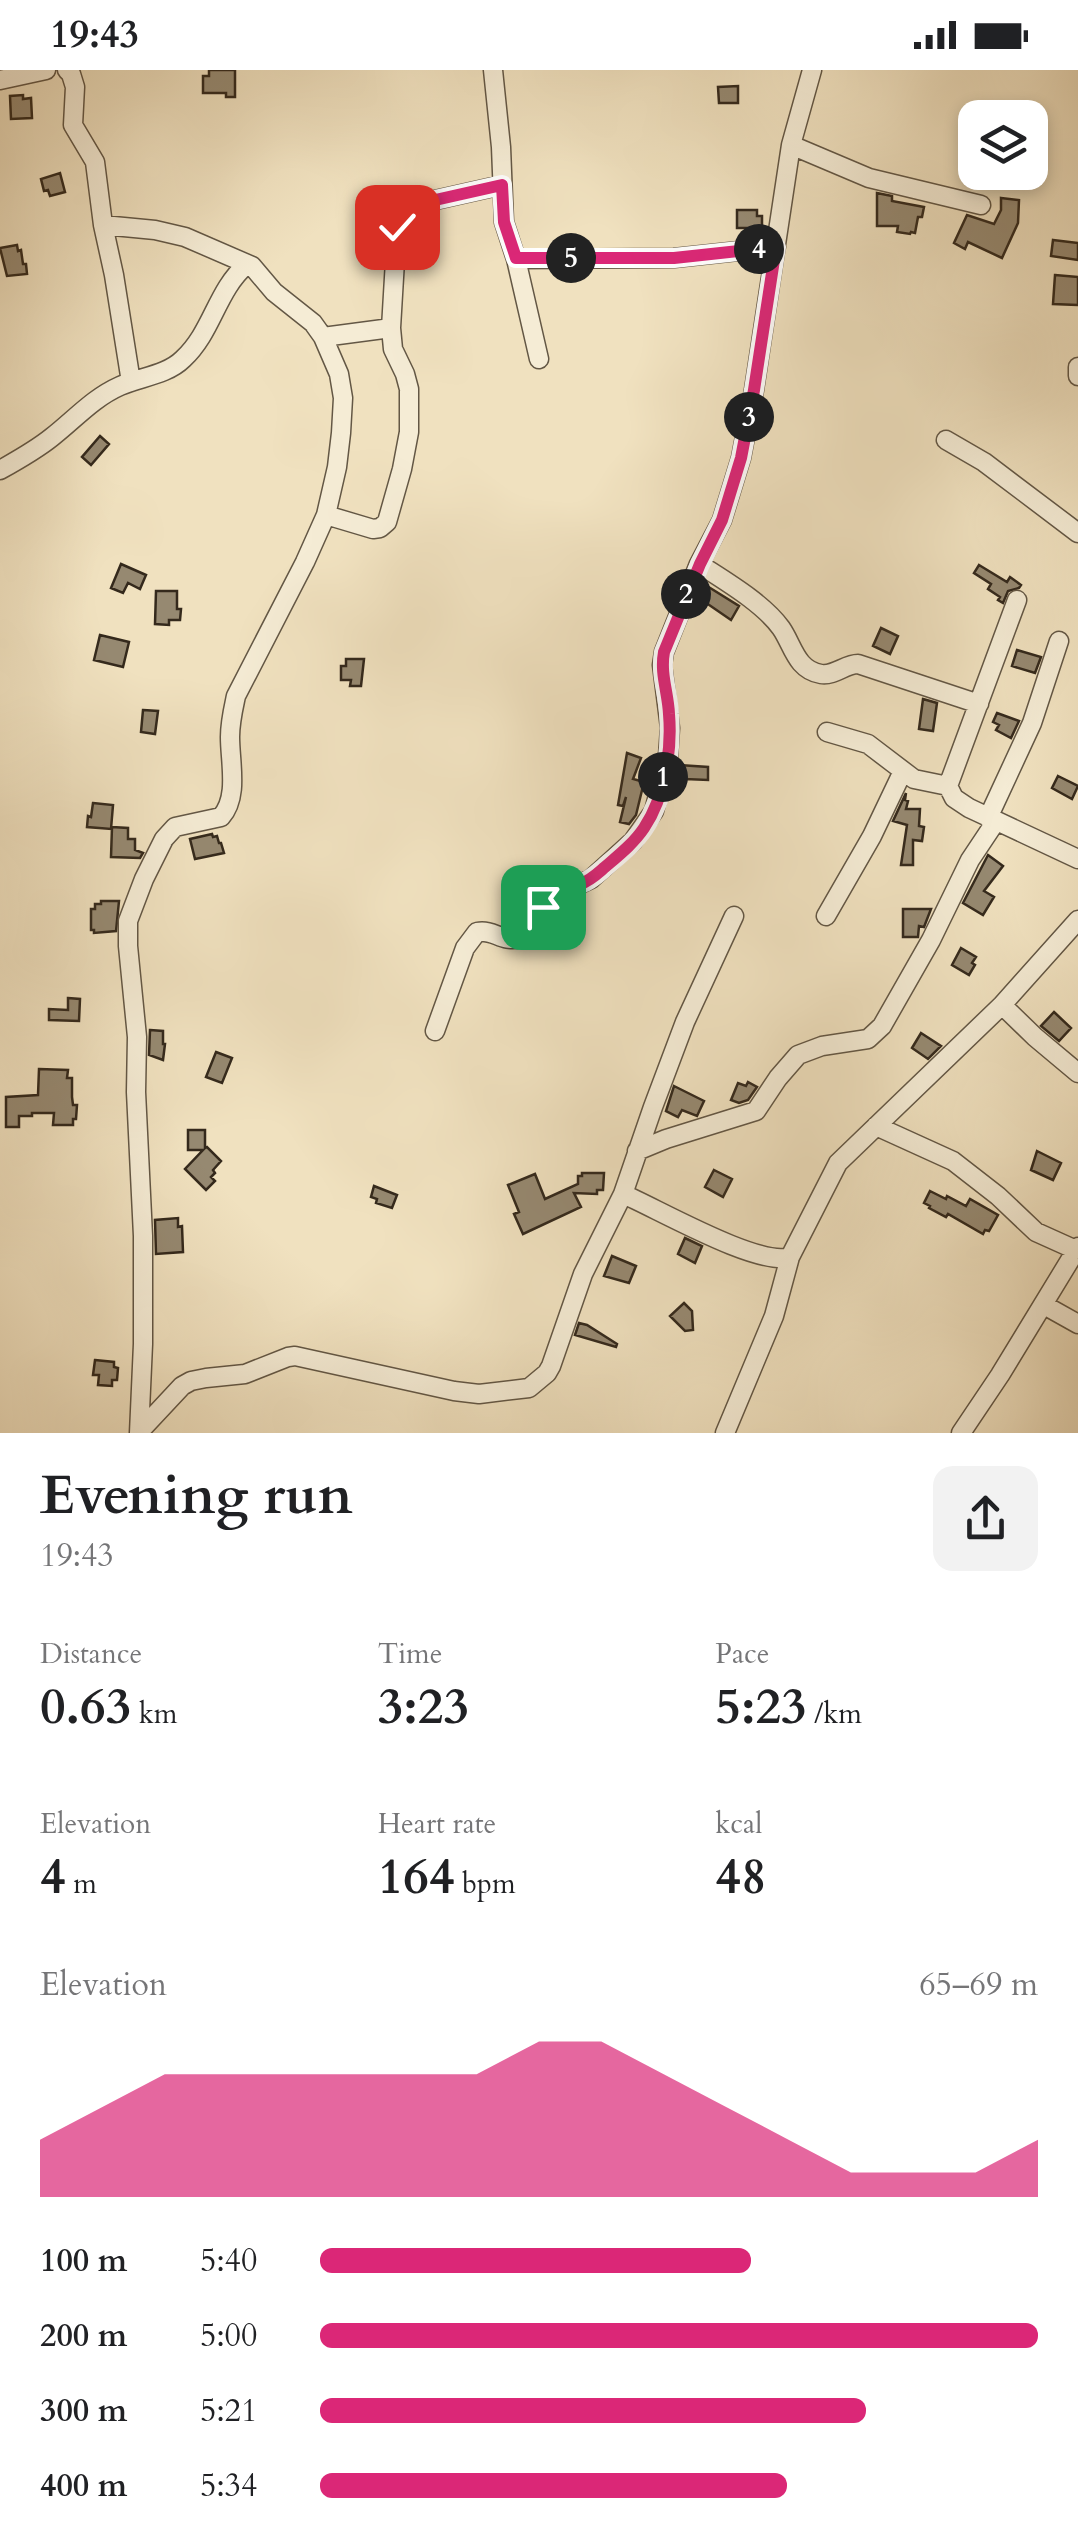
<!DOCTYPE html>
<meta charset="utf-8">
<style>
:root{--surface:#fff;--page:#f2f2f2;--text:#202124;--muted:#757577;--accent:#db2777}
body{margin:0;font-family:Cardo,serif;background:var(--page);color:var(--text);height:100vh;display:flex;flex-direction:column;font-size:38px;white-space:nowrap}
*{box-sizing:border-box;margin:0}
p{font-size:32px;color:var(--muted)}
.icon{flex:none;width:55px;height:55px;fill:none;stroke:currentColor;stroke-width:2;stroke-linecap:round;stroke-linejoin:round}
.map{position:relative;height:1363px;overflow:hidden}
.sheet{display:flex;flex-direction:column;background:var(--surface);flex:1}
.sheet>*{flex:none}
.tools{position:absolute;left:958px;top:30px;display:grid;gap:20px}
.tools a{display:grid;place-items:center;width:90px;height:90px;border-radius:20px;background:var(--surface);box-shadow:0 5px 15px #0003;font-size:50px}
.pin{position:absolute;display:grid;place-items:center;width:85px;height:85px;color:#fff;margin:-42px;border-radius:20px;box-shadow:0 5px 15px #0006}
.km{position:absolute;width:50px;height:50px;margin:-25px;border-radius:50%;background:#222;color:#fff;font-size:28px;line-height:50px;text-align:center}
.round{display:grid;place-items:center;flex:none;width:105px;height:105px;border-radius:20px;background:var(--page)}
.overview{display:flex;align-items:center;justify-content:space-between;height:170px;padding:0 40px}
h1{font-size:55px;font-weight:600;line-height:75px}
.metrics{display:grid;grid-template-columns:repeat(3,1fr);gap:15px;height:170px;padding:10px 40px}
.metrics div{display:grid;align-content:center}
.metrics b{font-size:50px;font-weight:600}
.metrics small{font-size:28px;font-weight:400}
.metrics p{font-size:28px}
.chart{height:280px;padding:20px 40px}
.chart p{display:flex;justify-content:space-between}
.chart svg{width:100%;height:180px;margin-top:10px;fill:var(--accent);opacity:.7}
ul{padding:0 40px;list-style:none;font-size:32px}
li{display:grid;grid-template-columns:160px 120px 1fr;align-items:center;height:75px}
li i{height:25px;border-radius:12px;background:var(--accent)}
.status{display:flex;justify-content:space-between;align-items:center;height:70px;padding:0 50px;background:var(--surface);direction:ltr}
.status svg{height:28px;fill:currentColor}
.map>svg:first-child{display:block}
</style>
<div class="status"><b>19:43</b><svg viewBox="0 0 49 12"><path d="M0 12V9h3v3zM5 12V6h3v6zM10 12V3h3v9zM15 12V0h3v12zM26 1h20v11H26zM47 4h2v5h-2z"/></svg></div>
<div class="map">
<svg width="1078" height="1363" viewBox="0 0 1078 1363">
<rect width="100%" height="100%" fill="#f0e1bf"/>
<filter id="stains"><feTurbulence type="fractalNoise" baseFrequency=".002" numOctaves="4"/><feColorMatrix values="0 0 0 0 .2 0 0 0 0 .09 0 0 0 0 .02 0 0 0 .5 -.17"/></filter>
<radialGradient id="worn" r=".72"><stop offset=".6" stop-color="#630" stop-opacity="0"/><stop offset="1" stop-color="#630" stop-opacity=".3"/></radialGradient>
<path fill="#968971" stroke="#34291c" stroke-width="2.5" d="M209,0H235V27H226V23H203V6H209Z
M738,16V33H719L718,17Z
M23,25V29L31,28L32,48L11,49L10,26Z
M60,103L65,122L50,126L48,120L44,121L41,109Z
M877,123L892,126V131L924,137L922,147H918L915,163L911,162L910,164L897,162L898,156H877Z
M1001,128L1019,130L1018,153L1002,188L968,172L965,179L954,173L967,145L994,154L1001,140Z
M737,140H757V146H762V158H737Z
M1053,170L1078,173V190L1051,186Z
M17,175L18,181L21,180L23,194H26L27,204L7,206L0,178Z
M1055,205L1078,207V235L1053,234Z
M100,366L109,374L91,395L82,387Z
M121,494L146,505L140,519L128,513L123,523L111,518Z
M979,495L1007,512L1010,507L1021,515L1019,518L1008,521L1003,533L998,530L1000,527L988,519L991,514L974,503Z
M707,516L739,536L731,550L699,528Z
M156,521H177V539H181L180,550H169V555L155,554Z
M881,558L898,566L890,584L873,576Z
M100,565L129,572L123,597L94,590Z
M1017,580L1041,587L1035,603L1012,596Z
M346,589H364L361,616H350L351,610H341V596H346Z
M923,629L937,633L933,661L919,659Z
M143,640L158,641L155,664L141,662Z
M997,643L1019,651L1011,668L996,660L999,655L993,652Z
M627,683L641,688L633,709L644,712L636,745L629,754L620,752L626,727L623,736L618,735Z
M679,695L708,697V710L685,709L682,720L673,718Z
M1058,706L1078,716L1072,729L1052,718Z
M906,723L905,730L908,731L906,739H920L919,756L924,757L922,771L913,770V795H901L907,755L893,751Z
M93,733L113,735L111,759L87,757L88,746L91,747Z
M112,757L128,758V769H135V780L143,783L140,788L111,787Z
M212,764L213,767L217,766L219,773H221L224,783L195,789L190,769Z
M988,785L1003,796L984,821L994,827L983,845L963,833Z
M101,831H119L116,861L94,863V860H91V839H95V834H101Z
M903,839H931L924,857L919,856L918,867H903Z
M961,878L976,887L972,893L975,895L969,905L952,895Z
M68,928L80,929L79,951L49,950V939L68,940Z
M1054,942L1071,958L1059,971L1041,956Z
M150,960L163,961V974H165L163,990L149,985Z
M921,963L941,976L928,989L912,978Z
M216,982L232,988L222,1013L206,1007Z
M39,999L68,1000L67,1008H72V1027L73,1035H77L76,1049H73V1055H53L54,1043H32V1046H19V1057H6V1027L38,1025Z
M748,1012L757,1017L748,1030L739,1033L731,1030L738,1013L746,1016Z
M674,1016L704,1031L697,1046L682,1040L678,1047L666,1041Z
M188,1060H205V1078L207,1077L221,1091L213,1100L215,1103L211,1107L215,1111L206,1120L185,1099L203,1080H188Z
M1037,1081L1061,1093L1053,1110L1031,1100Z
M714,1100L732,1109L723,1127L705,1117Z
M582,1103H604L603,1120H597V1124L574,1123L581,1137L523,1164L514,1144L519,1142L508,1115L535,1104L545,1129L578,1114V1106H582Z
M374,1116L397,1125L392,1138L376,1133L377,1129L371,1127Z
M930,1121L946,1129L947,1126L966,1136L970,1129L998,1145L989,1161L985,1160L983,1164L948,1144L946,1147L929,1138L930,1136L924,1133Z
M178,1148V1157L182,1156L183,1182L156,1184L155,1150Z
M685,1168L702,1176L695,1193L678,1184Z
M612,1186L636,1196L629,1213L604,1206Z
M684,1233L692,1241L693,1260L685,1261L670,1246Z
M579,1253L587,1255L617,1274L616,1277L575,1265Z
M95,1290L114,1292V1297L118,1298L117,1310H112V1316L98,1315L99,1305H93Z"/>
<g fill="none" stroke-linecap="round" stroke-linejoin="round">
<defs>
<path id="minor" d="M67,0L71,4L75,17L73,55L95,92L103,155L114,205L131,312
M493,0L501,77L504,152L516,189L539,289
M0,10L46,0
M791,75L869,108L981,135
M103,155L155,160L185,167L252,196L274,222L313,253L323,267L339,304L343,328L341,363L337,397L326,445L305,492L236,626C233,640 230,652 230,667C230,693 239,727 221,747L175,757L164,769L144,809L128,851V876L137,967L136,1022L143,1166V1274L139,1363
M516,189L674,188L776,177
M323,267L391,258
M1078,297V306
M946,370L984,392L1078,463
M0,400C18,390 36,380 52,367C75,349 93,328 120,316C140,307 167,305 183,289C213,261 216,221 247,194
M326,445L373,459L380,458L387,452L402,399L409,362V319L405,304L393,279L391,258L397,157L402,143L413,135L502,115
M699,494C725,511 763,533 781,558C793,575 796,600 821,604C835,606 845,594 858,594L979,634
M1017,530L948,716L954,728L969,738L1078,789
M827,662L868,674L914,709L948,716
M988,748L1032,653L1059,571
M826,846L872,766L903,701
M1002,935L1035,967L1078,1003
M435,961L465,878L477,862C495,859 501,873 521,868L537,848L548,825L556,819L578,815L591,809L633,771L654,741L668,686L670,658L662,595L664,582L699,494L722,450L741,388L754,320L791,75L812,0
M876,1056L953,1091L998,1126L1036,1162L1076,1180
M637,1081L666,1069L756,1041L778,1008L798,985L822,976L868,969L882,956L931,870L970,790L996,751
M623,1124C658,1139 758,1197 790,1187L838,1093L1002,935L1078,850
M1044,1235L1078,1254
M140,1361L182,1316L191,1311L206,1308L245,1304L288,1287L295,1286L454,1321L479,1324L529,1318L547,1303L551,1296L583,1204L623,1124L653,1037L685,952L734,846
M725,1363L774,1246L790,1187
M961,1363L1000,1305L1078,1177"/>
</defs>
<use href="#minor" stroke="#635745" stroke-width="21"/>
<use href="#minor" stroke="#f5ecd5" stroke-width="18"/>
</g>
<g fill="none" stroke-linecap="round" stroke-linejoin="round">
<defs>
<path id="route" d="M397,157L402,143L413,135L502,115L504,152L516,188H674L776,177L754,320L741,388L722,450L700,494L664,582C660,604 668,622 669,644C672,680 665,727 644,758C634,773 619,785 605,797C598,803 590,811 580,814C559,821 553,814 543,837"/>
</defs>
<use href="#route" stroke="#fff" stroke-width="20"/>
<use href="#route" stroke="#db2777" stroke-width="12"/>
</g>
<rect width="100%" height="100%" filter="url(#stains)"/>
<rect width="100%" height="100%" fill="url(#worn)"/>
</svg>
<div class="tools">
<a><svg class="icon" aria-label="layers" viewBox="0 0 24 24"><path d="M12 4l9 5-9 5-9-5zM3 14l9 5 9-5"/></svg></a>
</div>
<div class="pin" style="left:543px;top:837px;background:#1e9e55"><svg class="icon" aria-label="arrive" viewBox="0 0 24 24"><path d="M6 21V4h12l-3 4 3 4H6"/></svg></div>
<div class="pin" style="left:397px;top:157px;background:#d93025"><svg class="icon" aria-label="check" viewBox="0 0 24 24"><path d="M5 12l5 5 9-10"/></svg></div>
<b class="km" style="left:663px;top:707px">1</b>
<b class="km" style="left:686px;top:524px">2</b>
<b class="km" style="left:749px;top:347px">3</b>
<b class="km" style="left:759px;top:179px">4</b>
<b class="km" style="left:571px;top:188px">5</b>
</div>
<section class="sheet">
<div class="overview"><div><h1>Evening run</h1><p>19:43</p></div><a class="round"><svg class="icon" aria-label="share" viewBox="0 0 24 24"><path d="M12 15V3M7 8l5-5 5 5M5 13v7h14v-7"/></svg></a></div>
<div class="metrics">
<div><p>Distance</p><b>0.63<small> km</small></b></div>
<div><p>Time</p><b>3:23</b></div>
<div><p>Pace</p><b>5:23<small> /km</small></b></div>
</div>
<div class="metrics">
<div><p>Elevation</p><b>4<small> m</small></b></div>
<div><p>Heart rate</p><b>164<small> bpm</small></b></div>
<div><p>kcal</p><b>48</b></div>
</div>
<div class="chart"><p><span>Elevation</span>65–69 m</p>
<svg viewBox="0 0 160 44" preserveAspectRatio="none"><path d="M0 44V30L10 22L20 14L30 14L40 14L50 14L60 14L70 14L80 6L90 6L100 14L110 22L120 30L130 38L140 38L150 38L160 30V44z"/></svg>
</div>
<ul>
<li><b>100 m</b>5:40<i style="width:60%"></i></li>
<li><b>200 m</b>5:00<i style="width:100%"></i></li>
<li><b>300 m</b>5:21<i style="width:76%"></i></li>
<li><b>400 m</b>5:34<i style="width:65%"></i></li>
</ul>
</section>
